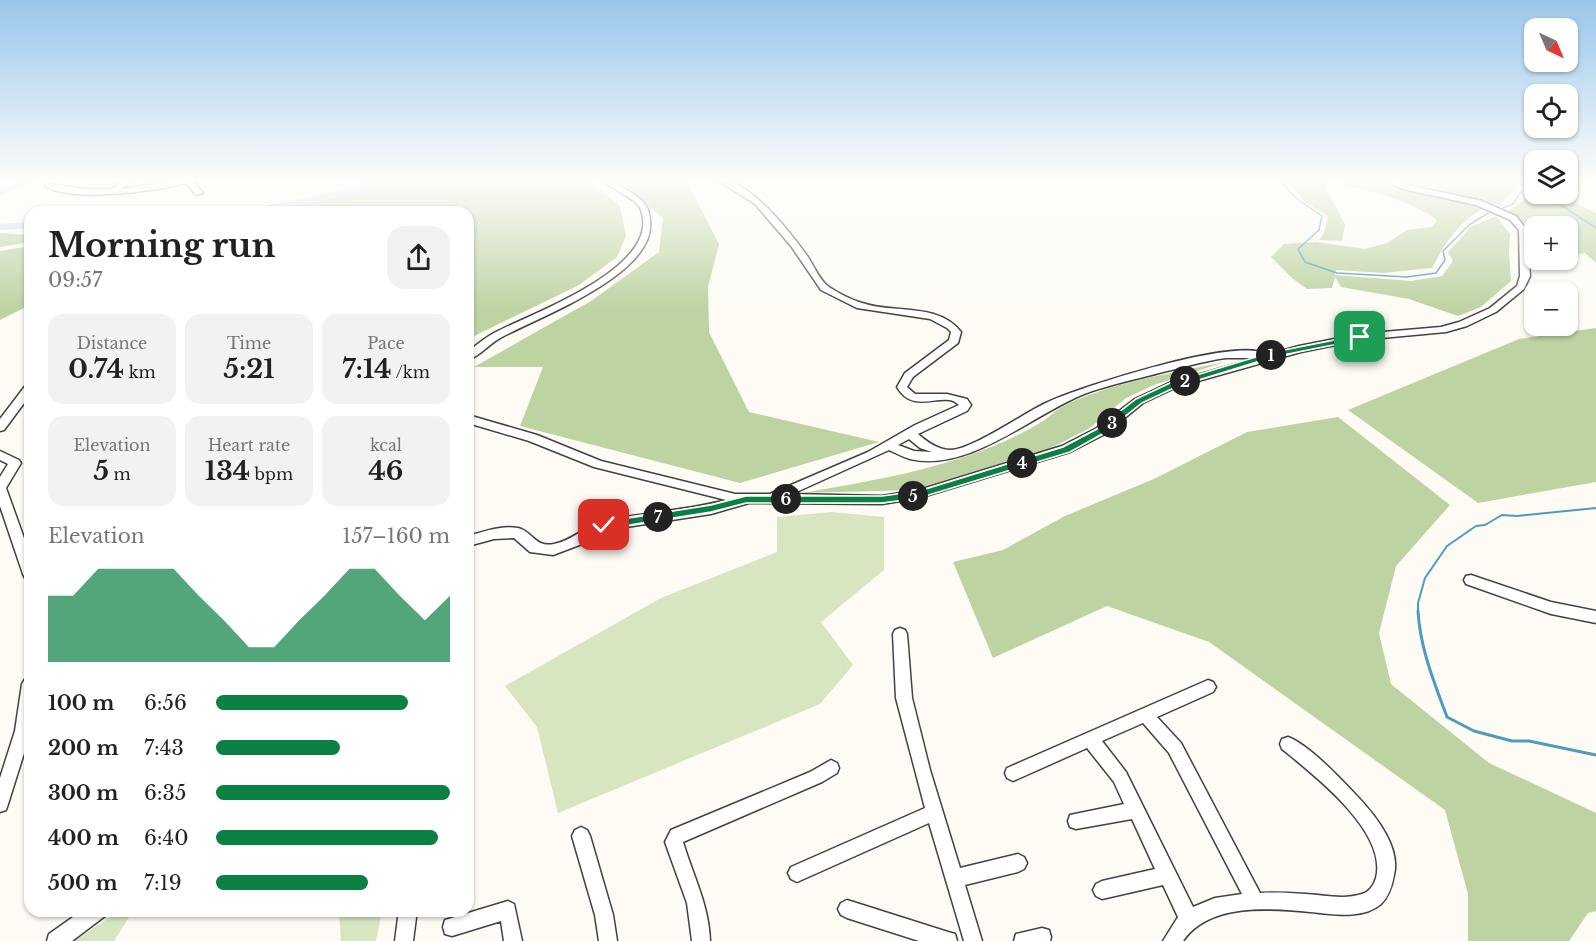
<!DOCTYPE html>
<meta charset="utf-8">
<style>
:root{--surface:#fff;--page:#f2f2f2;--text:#222;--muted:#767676;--accent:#0b8043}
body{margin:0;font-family:"Libre Baskerville",serif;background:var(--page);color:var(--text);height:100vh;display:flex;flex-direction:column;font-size:22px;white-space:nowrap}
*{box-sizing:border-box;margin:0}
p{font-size:20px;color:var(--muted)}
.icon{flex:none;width:33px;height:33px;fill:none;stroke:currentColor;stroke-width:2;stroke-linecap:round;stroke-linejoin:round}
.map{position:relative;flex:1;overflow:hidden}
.panel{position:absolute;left:24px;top:206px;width:450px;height:711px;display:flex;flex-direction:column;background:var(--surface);border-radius:18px;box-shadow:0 2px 4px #0004}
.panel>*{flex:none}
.needle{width:39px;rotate:136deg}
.fabs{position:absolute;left:1524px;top:18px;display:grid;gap:12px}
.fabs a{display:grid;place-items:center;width:54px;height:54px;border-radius:12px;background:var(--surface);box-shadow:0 2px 4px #0004;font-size:30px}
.pin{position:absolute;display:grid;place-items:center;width:51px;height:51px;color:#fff;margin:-26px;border-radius:12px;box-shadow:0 3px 9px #0006}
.km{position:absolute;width:30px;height:30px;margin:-15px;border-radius:50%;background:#222;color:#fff;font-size:16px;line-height:30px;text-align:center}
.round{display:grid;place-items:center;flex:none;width:63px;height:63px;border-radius:18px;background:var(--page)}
.head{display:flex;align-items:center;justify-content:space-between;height:102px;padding:0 24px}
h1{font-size:33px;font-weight:800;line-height:45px}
.figures{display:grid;grid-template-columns:repeat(3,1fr);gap:9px;height:102px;padding:6px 24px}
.figures div{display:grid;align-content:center;border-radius:15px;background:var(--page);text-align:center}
.figures b{font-size:26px;font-weight:800}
.figures small{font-size:16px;font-weight:400}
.figures p{font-size:16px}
.chart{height:168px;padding:12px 24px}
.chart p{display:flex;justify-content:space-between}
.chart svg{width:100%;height:108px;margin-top:6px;fill:var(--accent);opacity:.7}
ul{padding:0 24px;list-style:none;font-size:20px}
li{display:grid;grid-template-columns:96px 72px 1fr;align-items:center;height:45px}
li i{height:15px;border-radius:8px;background:var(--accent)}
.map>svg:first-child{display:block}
</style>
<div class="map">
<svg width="1596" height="941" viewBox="0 0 1596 941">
<rect width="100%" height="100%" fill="#fdfbf4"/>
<path fill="#d7e5c0" d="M832,512L884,517V570L821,622L853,665L820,704L558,813L537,727L505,686L661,598L777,552V517Z
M119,911H133L114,941H74Z
M339,911H382L376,941H341Z"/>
<path fill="#bdd3a2" d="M387,179H591L590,182L620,206L626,236L617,257L579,285L468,339V212H318V206L300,211H240L375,185Z
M616,179H681L689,186L719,244L708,287L709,332L749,412L879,442L740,483L520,426L543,367H474L591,301L659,252L663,218Z
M1292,179H1325V186L1345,225L1342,241L1319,240L1324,233L1328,216L1305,202L1298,192L1287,186Z
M1342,179H1382L1398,187L1483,208C1458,223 1445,243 1432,268L1383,273L1336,270L1335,275L1411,281L1442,276L1453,261L1448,252L1471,227L1496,216L1510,234L1509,252L1511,281L1481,307L1458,316L1409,299L1341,287L1335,277L1332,288L1307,289L1292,278L1271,257L1284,244L1316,242L1365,249L1387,243L1407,230L1432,227L1437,220C1413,202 1376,192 1346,186Z
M1397,179H1532L1518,187L1499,205Z
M1529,192L1555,194L1596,213V263L1585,253L1568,256V226H1534V257C1531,232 1533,224 1508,212L1524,200Z
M0,233L30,235V242L0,247Z
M30,246V305L0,320V251Z
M1596,328V482L1478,503L1348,410L1519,339Z
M1225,362L1154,385L1126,398L1090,428L1051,448L913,490L803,493C857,483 911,475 964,457C991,448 1019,436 1043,421C1050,416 1057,409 1066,405C1112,382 1173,373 1225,362Z
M1338,417L1450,505L1396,566L1379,633L1391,684L1489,763L1596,813V911L1588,913L1569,941H1468V894L1445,810L1209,642L1107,606L993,658L953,562L1003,550L1065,516L1156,478L1247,432Z"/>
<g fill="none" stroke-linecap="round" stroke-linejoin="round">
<path stroke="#4e9bbd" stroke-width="1.5" d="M1287,179L1283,184L1296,198L1322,216L1319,230L1298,249L1305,262L1337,273L1407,277L1436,273L1445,260L1443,251L1469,225L1488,213
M1539,194L1550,198L1596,228
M1503,208L1513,204L1522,190L1534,192"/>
<path stroke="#4e9bbd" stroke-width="2" d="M1418,612V603L1425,578L1447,546L1476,526L1485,525L1502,515L1517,516L1596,508"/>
<path stroke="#4e9bbd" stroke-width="3" d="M1418,611C1420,648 1434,682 1447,717L1474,731L1512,741H1529L1596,755"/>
<path fill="#bee1ef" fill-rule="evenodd" d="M29,179H43L0,195V189Z
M370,179H384C363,196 274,212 246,212L336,191Z
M30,222V228L0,230V224Z"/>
<defs>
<path id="minor" d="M124,179H133L122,189L184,179H197L193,181L203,193L196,195L186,183C155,191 72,203 45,186L49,184L85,189H112Z
M602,179C611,179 633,193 641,200C648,206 649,212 650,220C657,274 541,316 502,337C490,343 480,356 468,360V352C476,345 485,338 494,333C532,313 662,268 641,210C637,198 611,190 602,179Z
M716,179C748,177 790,232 808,257C814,266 820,281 829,287C838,293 852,300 862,303C894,314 938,302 961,332L958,343L913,377L907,387L915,394H947L967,399L971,405L967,411L918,434C926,441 938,450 950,450C972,450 1025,412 1048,402C1080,387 1241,335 1267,355L1299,346L1360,334L1441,327L1459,322L1490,308L1517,286L1520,276L1519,230L1510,220L1476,205L1403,189L1381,179H1392L1408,185L1482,201L1516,216L1527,230L1530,276L1524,289L1496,312L1467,326L1446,332L1360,340L1301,352L1177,387L1143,403L1105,434L1070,452L919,498L882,504L749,503L711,514L607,530L582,544L553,555L530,552L514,538L494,539L468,546V536C483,532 501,525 518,528C532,531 535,548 554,544C572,541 586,525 604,521C644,512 686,511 726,500L594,467L529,441L468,423V415L537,435L601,461L735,494H770L868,452L915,425L959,405C944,389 914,417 897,387L905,373L949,340L951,332L947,328L930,319L857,308L821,290L791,246L755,204ZM1226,358H1257L1169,383L1135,399L1097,428L1062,446L919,490L882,496L792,494L889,450C896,453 903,457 910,459C968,473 1032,415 1084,394C1108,385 1133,380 1159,373C1181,368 1203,361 1226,358ZM909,439L920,448L932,452L914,451L898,445Z
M30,384V395L4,430L0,431V419L26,385Z
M0,451L19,460L21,463L6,488L30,555V579L25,578L23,574L0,506V477L8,464L0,460Z
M1471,575L1551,602L1596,611V623L1551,614L1466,584L1464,580L1466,576Z
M900,628L905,630L907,634L912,698L930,770L960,868L1018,854L1024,857L1027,863L1024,869L1018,872L965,885L982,941H964L929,823L797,882L791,879L788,873L791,867L925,808L896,698L893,634L895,630Z
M30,677V734L8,804L6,810L0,812V778L15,731L22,684L25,679Z
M1208,680L1213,682L1216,687L1213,692L1157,717L1181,743L1260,893C1276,892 1291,893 1306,894C1324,895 1344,900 1362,894C1369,892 1374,885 1376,878C1388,832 1314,775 1282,749L1280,744L1282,739L1288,737C1309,745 1341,779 1357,796C1375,815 1401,847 1394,875C1392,886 1389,896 1381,904C1362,920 1332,914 1310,912C1269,908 1209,903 1183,941H1163L1178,917L1163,885L1102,899L1096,896L1093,890L1096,884L1102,881L1155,869L1132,819L1076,829L1070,827L1068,821L1070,815L1124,804L1114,782L1087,748L1013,781L1007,778L1005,773L1007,768ZM1143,723L1169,753L1242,894L1215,898L1193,907L1126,772L1102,741Z
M831,760L837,763L839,768L837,773L822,782L683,842C693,876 709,905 710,941H692L687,903L665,842L671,830L810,772Z
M581,827L587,830L590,836L613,915L617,941H599L595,915L572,836L575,830Z
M847,900L948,932L955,934L957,941H919L847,918L841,915L838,909L841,903Z
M508,901L514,904L522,941H504L501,921L452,936L445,934L443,927L445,920Z
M83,910H108L105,916L72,941H47L49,934Z
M399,910H417L413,941H395Z
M1042,928L1049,930L1051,937L1050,941H1014L1016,934Z"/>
</defs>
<use href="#minor" stroke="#424242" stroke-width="3"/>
<use href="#minor" fill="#fff" fill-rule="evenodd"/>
</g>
<linearGradient id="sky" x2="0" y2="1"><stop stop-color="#97c6eb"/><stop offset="0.58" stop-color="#fefdfa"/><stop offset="1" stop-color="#fefdfa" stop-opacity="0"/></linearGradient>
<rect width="1596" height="311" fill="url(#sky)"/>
<path fill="#0b8043" stroke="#fff" stroke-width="1.5" d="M1360,335L1364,337L1363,339L1273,357L1176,387L1142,403L1104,433L1070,452L919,498L882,503H746L711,512L604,529L599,525L604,522L711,505L746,496H882L919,491L1063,447L1097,429L1136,399L1170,383L1269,353Z"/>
</svg>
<div class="fabs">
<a><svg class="needle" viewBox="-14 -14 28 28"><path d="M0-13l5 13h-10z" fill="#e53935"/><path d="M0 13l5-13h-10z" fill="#767676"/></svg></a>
<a><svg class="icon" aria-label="locate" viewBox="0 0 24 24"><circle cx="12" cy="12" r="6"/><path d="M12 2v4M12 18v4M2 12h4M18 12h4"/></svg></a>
<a><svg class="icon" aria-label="layers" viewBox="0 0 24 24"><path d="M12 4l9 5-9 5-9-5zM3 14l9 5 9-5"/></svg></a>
<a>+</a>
<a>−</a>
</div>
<div class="pin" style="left:1360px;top:337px;background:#1e9e55"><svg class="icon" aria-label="arrive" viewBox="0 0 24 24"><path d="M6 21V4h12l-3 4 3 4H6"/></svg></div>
<div class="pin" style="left:604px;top:525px;background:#d93025"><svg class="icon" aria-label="check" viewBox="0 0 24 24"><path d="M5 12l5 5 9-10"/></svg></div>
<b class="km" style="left:1271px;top:355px">1</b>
<b class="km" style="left:1185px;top:381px">2</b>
<b class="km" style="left:1112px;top:423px">3</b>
<b class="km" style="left:1022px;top:463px">4</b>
<b class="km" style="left:913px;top:496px">5</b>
<b class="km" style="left:786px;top:499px">6</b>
<b class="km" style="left:658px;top:517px">7</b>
<section class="panel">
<div class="head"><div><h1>Morning run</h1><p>09:57</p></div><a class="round"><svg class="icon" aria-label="share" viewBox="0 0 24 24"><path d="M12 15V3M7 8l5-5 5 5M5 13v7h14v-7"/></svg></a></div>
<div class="figures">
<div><p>Distance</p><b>0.74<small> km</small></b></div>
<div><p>Time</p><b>5:21</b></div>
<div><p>Pace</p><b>7:14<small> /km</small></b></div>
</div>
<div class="figures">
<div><p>Elevation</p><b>5<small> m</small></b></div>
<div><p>Heart rate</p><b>134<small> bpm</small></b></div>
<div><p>kcal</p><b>46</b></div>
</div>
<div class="chart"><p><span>Elevation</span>157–160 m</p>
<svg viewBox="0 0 160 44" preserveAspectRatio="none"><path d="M0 44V17L10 17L20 6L30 6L40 6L50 6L60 17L70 27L80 38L90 38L100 27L110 17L120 6L130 6L140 17L150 27L160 17V44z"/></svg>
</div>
<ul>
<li><b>100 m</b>6:56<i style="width:82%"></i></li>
<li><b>200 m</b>7:43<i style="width:53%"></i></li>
<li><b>300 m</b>6:35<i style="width:100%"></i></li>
<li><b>400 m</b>6:40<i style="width:95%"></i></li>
<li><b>500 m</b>7:19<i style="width:65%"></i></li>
</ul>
</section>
</div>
